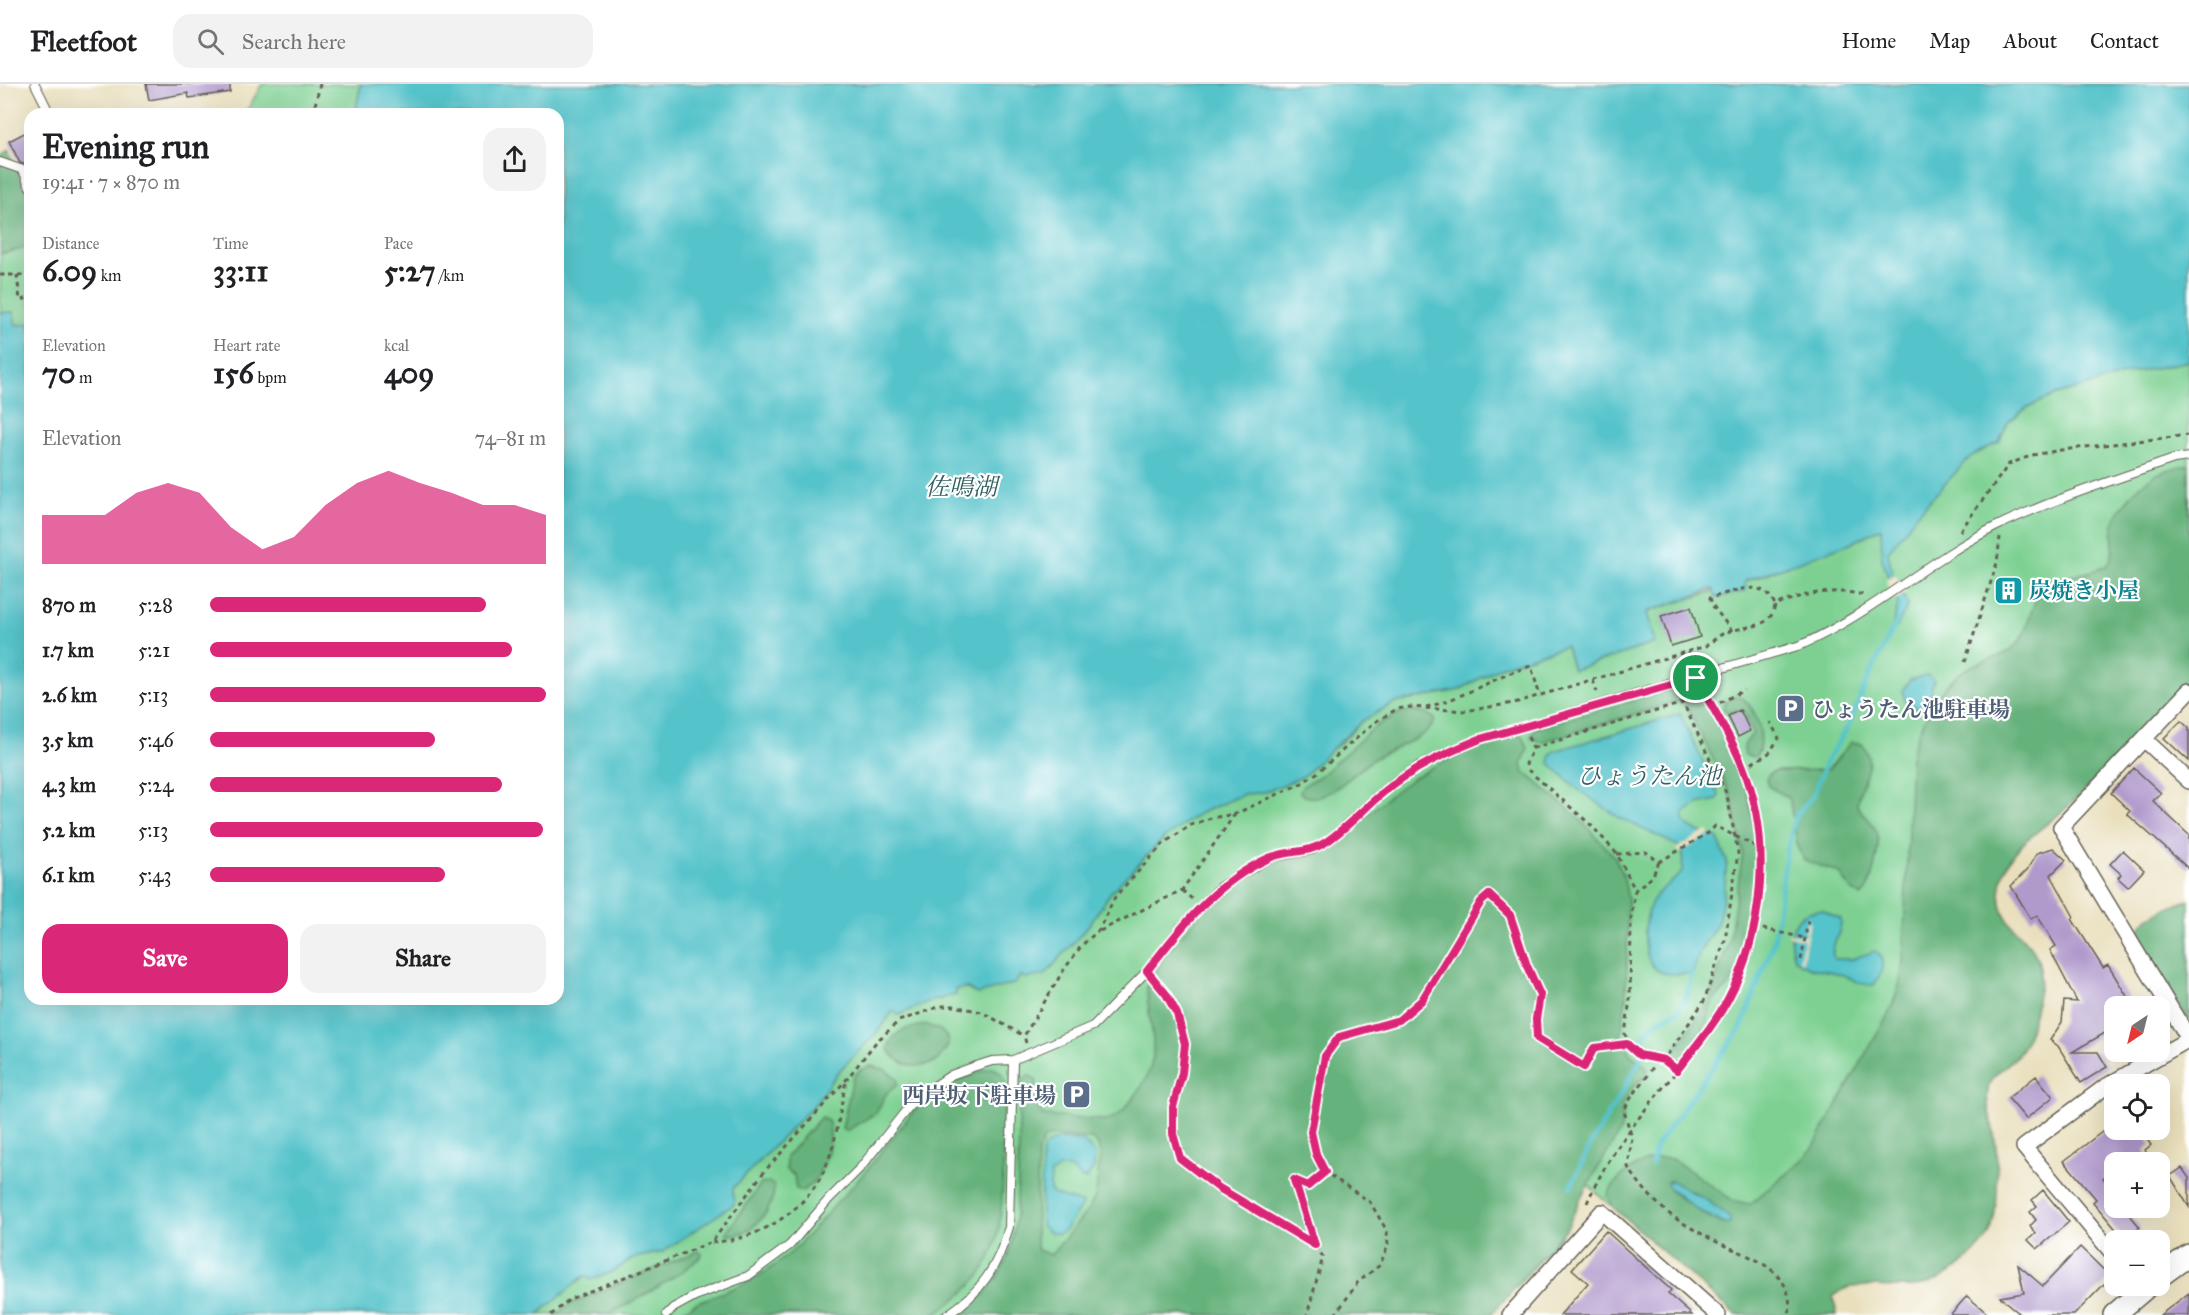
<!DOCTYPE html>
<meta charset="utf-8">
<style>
:root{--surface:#fff;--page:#f2f2f2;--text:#202124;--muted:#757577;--line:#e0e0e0;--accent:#db2777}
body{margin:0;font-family:"IM FELL Great Primer","Noto Serif JP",serif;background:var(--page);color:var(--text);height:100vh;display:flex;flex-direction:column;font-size:22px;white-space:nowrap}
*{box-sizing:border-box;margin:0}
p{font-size:20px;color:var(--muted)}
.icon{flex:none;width:33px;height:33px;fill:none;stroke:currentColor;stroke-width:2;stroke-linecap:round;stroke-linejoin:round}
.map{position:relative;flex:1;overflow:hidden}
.sheet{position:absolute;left:24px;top:24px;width:540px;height:897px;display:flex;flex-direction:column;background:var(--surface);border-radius:18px;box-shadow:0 6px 24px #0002}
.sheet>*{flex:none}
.needle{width:39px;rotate:215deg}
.buttons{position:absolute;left:2104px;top:912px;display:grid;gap:12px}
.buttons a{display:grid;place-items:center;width:66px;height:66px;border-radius:12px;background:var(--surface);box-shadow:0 6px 24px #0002;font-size:30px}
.pin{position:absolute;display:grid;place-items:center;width:51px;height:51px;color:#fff;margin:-26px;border:3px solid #fff;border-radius:50%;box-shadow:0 2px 6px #0007}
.round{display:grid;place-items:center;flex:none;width:63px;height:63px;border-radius:18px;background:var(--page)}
.head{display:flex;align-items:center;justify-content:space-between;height:102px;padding:0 18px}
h1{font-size:33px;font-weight:700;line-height:45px}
.stats{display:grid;grid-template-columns:repeat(3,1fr);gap:9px;height:102px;padding:6px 18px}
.stats div{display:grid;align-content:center}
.stats b{font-size:30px;font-weight:700}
.stats small{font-size:16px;font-weight:400}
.stats p{font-size:16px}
.chart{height:168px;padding:12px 18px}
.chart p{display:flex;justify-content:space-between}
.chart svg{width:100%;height:108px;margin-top:6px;fill:var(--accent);opacity:.7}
.primary-button{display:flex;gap:12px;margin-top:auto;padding:12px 18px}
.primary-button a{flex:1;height:69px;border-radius:18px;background:var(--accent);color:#fff;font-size:24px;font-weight:700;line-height:69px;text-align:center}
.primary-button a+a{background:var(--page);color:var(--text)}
ul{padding:0 18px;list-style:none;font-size:20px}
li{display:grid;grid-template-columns:96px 72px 1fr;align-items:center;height:45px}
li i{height:15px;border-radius:8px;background:var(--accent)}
header{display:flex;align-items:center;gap:36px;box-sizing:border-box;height:84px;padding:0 30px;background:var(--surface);border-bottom:2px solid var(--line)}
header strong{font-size:28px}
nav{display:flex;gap:33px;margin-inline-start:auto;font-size:21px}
.search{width:420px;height:54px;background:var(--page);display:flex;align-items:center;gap:15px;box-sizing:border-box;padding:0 21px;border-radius:18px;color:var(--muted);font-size:22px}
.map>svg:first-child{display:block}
</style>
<header>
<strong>Fleetfoot</strong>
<div class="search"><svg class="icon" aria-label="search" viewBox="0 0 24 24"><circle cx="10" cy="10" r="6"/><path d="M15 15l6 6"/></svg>Search here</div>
<nav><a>Home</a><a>Map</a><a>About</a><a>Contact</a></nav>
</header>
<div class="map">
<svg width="2189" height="1231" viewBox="0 0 2189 1231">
<rect width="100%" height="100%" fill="#fff"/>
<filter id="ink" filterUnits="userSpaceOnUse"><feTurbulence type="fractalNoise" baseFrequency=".0167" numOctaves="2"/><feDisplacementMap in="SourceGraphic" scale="12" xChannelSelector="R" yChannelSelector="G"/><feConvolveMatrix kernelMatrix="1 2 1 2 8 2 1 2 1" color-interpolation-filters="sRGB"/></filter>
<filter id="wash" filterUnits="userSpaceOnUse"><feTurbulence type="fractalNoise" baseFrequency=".008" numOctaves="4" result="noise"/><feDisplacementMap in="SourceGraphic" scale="24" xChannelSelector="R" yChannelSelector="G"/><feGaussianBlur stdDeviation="1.35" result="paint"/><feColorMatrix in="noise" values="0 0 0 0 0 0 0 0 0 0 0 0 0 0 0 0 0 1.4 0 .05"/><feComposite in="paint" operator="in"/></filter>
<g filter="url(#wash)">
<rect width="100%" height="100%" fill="#e9dfbc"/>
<path fill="#7dd092" stroke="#4c7657" stroke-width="1.5" d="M262,0H361L355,30H245Z
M30,163V240L16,241L13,228L0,229V170Z
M2189,277V596C2151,637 2113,679 2073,718C2051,740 2015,757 2004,788C1986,844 2036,849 2040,885C2042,903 2030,953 2020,968C2012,980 1993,987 1989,1001C1984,1015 1991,1035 1994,1050C1998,1075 2001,1136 1985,1157C1972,1175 1941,1198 1919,1202C1894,1207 1848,1193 1833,1213L1837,1231H1735L1588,1101L1561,1152L1491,1231H537L585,1192L614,1187L633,1174L663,1168L733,1104L814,1021L838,988L880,945L893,927L899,931L927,918L942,915L956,905L965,904L977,910L1019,892L1088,842L1111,808L1164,754L1200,729L1242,711L1268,707L1284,699L1341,659L1362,637L1394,619L1459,606L1501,582L1566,562L1573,586L1655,559L1647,528L1759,493L1917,430L1970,372L1999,358L2008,338L2028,323L2053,312L2126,290Z"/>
<path fill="#66b27c" stroke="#41674c" stroke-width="1.5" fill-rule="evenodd" d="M9,66L30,116V163L0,170V74Z
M2189,381V596C2151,637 2113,679 2073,718C2051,740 2015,757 2004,788C1986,844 2036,849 2040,885C2042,903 2030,953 2020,968C2012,980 1993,987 1989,1001C1984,1015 1991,1035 1994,1050C1998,1075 2001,1136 1985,1157C1972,1175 1941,1198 1919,1202C1894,1207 1848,1193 1833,1213L1837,1231H1735L1613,1123L1608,1111C1617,1089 1651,1068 1674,1076L1734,1117L1750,1120L1798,1080L1813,1064L1891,925L1899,902L1903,878L1911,673C1917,643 1941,597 1970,583C1985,575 2003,574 2015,562C2031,547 2028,519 2044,505C2061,489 2089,492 2108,481C2116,469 2111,457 2113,444C2114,434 2120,426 2126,418C2143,395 2160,385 2189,381ZM1669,1097L1694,1108L1730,1134L1724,1140L1704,1130L1670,1107Z
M1689,601C1703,603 1712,629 1718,640C1730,663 1742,686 1748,711C1762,769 1759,841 1733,895C1728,907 1718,909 1713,918C1709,925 1710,933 1706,940C1701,953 1687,971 1676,980L1670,975L1671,971L1708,919L1729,857L1743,769L1730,710L1684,616L1541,658L1531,653L1536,644Z
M1738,612C1755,617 1770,661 1754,673L1745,671C1741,658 1749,658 1753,648L1743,627L1737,626L1729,630L1723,624L1724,619Z
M1410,627L1426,629L1435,635C1434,651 1390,666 1375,674C1358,684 1322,727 1300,709L1303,702L1320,692L1377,641L1399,629Z
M1516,651L1523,652L1528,664L1522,680L1524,688L1578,733L1614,772L1623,790L1628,816L1626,915L1621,950L1630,970L1648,984L1646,991L1632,1004L1623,1020L1621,1046L1583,1109L1567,1144L1491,1231H960C1015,1191 1016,1151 1018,1089C1019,1059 1019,1030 1020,1001L1023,995L1029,992L1036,995L1039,1026L1044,1032L1106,1036C1120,1033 1125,1024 1134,1013C1168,969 1147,949 1147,901C1168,859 1229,793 1274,779C1293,772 1312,775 1330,763C1351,749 1369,728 1389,712C1426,681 1470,665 1516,651ZM1052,1052L1092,1055L1098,1061L1100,1070L1096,1111L1086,1129L1051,1171L1038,1166L1036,1158L1038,1067L1045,1054Z
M1851,658L1862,660C1879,680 1858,699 1857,722C1863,731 1874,738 1877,749C1881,760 1871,807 1861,812L1851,806L1840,789L1804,776L1798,764L1790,719L1787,713L1768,702L1766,695L1770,689L1777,687L1828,686Z
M2189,815V937L2139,857C2133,832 2171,824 2189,815Z
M927,941L942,947L948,955V962L937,977C918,986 900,983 888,965C892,946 910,943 927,941Z
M870,982L884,985L897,994L898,1000L886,1010L876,1029L848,1046L842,1045L853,993L860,986Z
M990,984C998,985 1002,988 1005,996C1004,1027 1003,1058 1003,1088C1001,1160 997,1191 932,1231H675L698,1218L751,1197L777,1180L794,1166L866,1087L916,1024L954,997Z
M821,1033L828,1036C835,1057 823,1096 802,1107L796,1105L794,1091L786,1086V1073Z
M769,1098L774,1102C775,1126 752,1152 727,1151L728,1146L761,1100Z
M698,1167L702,1170C697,1182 623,1224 608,1230C594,1231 571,1231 556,1231L572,1219Z"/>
<path fill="#55c3ca" stroke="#387073" stroke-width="1.5" d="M361,0H2189V277L2126,290L2053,312L2028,323L2008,338L1999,358L1970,373L1917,430L1888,468L1892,490L1908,521L1897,543L1893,539L1898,521L1882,475L1881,444L1853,458L1745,497L1746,507L1716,514L1713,505L1647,528L1655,559L1573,586L1566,562L1501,582L1459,606L1394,619L1362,637L1302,693L1268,707L1242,711L1200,729L1164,754L1111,808L1088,842L1045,891L1027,894L1020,892L1016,899L977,910L968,904L956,905V911L927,918L899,931L893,927L880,945L838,988L814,1021L733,1104L734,1120L662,1168L633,1174L614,1187L591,1196L584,1192L537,1231H0V229L13,228L16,241L30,240V915H558V30H355Z
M1927,591L1934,596L1931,606L1933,615L1926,624H1916L1905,617L1903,606L1910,596Z
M1680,630L1719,711L1717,716L1697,720L1684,729C1680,747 1705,748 1717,753L1727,777L1724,809L1718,838L1701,866L1692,890C1683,889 1672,891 1664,889C1637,883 1643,829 1655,813C1662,802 1674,798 1682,788L1683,770L1678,762L1620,734L1580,707L1549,679L1551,670L1555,667Z
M1822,826L1841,835C1843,849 1828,862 1834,875H1852L1875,867L1882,873V887L1874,901C1860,902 1851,893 1838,889C1821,885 1808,887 1794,874C1786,850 1794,826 1822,826Z
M1061,1055L1083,1057L1095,1070L1094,1084L1086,1095H1082L1071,1084H1059L1051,1090L1050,1106L1053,1110L1083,1120L1065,1146L1059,1150L1048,1148L1041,1142L1042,1070C1044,1059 1051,1058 1061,1055Z
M1672,1097L1708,1117L1730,1134V1139L1724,1140L1696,1125L1668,1103L1667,1098Z"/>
<path fill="#e9dfbc" d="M1895,490L1906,509L1894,517L1886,496Z
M1707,747L1711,750L1679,769L1676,765Z
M1807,836L1810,837L1802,878L1799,877L1804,855L1789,852V849L1804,852Z"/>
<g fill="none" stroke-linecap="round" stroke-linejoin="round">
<path stroke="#55c3ca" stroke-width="5" d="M1652,1081L1656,1062L1741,944L1774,857L1786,772L1795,733L1814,710L1826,678L1849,641L1870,590L1897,537
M1571,1102L1590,1062L1641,975L1644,950L1653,941L1677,927L1687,912L1692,890"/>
</g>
<g id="blocks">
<path fill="#b09acc" d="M146,0H230V8L189,14L188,9L149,16Z
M30,46V87L27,81L20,79L9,57Z
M1691,523L1700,553L1671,562L1661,532Z
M1740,626L1750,647L1738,653L1728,632Z
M2181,637L2189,644V677L2164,654Z
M2134,684L2161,709L2153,717L2189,751V785L2127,730L2130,727L2111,709Z
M2053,764L2066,776L2051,791L2074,833L2072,835L2103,884L2108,881L2133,922H2115V930L2106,935L2112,945L2072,968H2098L2107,983L2081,999L2058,962L2050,956L2062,938L2064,917L2077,918L2050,866L2056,862L2037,831L2031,835L2011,802L2027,786L2037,769Z
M2123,766L2144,786L2128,803L2118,794L2121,790L2110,780Z
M2036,992L2053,1013L2026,1035L2008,1014Z
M2115,1038V1046H2141L2151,1061L2145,1066L2148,1072L2138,1078H2132L2129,1073L2122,1078H2115V1085L2103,1094L2115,1109V1124H2124L2140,1143L2137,1145L2147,1156H2125L2093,1118L2096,1115L2064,1077Z
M2182,1084L2189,1094V1123L2170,1092Z
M2043,1106L2069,1138L2037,1165L2028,1156L2036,1149L2030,1142L2036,1136L2030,1128L2037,1122L2032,1116Z
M1606,1147L1671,1206L1668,1210L1692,1231H1560L1588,1199L1572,1185Z
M2080,1163L2111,1193L2074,1231H2021L2000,1213L2024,1209L2018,1181L2043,1202Z
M2189,1209V1231H2160Z
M1967,1212L1989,1231H1950Z"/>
</g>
</g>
<g filter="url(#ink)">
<use href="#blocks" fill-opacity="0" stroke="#646054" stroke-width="1.5"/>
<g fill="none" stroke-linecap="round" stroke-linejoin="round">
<defs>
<path id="lane" d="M35,0L50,30
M0,78L23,86L30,103
M666,1231L673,1224L695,1212L748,1192L790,1161L829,1115L861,1083L911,1020L930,1005L951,991L973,983L992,977L1013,976L1093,942L1147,887L1180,845L1221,802L1272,773L1311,766L1327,758L1385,706L1420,681L1481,655L1801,561C1871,530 1927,477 1995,443C2052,415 2115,396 2174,375L2189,373
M947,1231C981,1209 998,1182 1009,1143L1013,976"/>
<path id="street" d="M2144,655L2189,697
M2189,955L2061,743L2189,607
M2115,1172L2024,1063L2105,1003L2189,955
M1510,1231L1602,1128L1718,1231"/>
<path id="secondary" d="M2160,1192L2189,1171
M2114,1231L2148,1202"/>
</defs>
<use href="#lane" stroke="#646054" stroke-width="10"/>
<use href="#street" stroke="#646054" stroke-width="18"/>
<use href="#secondary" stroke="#646054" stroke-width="24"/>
<path stroke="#646054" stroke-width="3" stroke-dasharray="4.5 4.5" stroke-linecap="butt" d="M313,30L320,0
M0,191H30
M17,191L20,216L30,214
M1960,447L2009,380L2033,371L2061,366L2189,351
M1732,547L1713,522L1710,514C1733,508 1763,492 1775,521
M1688,568L1692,580
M1965,578L1997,479L2000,453
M1593,596L1597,608
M1426,623C1463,615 1493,593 1531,582L1540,612
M1712,623L1744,606
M1528,653L1533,664L1526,680L1528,686L1592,742L1617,770L1635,806L1631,836L1630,915L1625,950L1633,967C1648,976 1663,975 1677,986
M1533,664L1683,619L1727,711L1738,769L1725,856L1704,917L1664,976
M1744,684L1769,669L1779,654L1770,638
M1617,770L1646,768L1659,778L1652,793L1635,806
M1659,778L1710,748L1715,742L1759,764
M1182,806L1192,815
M1754,843L1805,854
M1100,847L1182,806L1235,730
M1801,876L1808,837
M1154,896C1168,913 1184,937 1185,961C1186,994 1159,1043 1180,1074C1183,1079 1193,1084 1198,1088C1235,1116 1276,1137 1315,1161L1323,1173L1307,1231
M1026,959L1024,952L1063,887L1082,861L1098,847L1115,813L1164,759L1191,741L1211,734L1235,730L1302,699L1317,689L1375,638L1397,625L1410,623L1465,627L1514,619L1706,562C1713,557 1720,550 1727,548C1746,541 1771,546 1775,521C1805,509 1833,504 1864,511
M1656,975C1649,996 1632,1007 1624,1027L1632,1054L1628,1083C1641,1103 1658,1123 1678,1136C1691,1144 1705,1152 1719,1159C1750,1173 1796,1186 1789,1231
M1587,1119C1616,1050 1673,997 1715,937C1763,868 1775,761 1743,683C1732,655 1716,629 1701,603
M712,1158C758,1157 808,1126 826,1082C837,1056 840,1025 846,997
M1315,1161L1294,1096L1308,1102L1325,1088
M551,1231L570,1215L712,1158L763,1089L846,996L876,958L899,937L941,922H954L982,928L1024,952
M1335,1231L1358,1198L1380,1181L1388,1161L1387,1147L1370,1118L1325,1088L1316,1070L1311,1048L1325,972L1339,953L1399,936L1422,916L1481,818L1489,811L1510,831L1527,882L1541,911L1536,935L1537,954L1585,983L1594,964L1627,960"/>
<use href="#lane" stroke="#fff" stroke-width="8"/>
<use href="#street" stroke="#fff" stroke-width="15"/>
<use href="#secondary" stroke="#fff" stroke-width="21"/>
</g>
</g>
<g fill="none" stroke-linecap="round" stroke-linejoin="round" filter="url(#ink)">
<defs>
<path id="route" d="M1696,594C1712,623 1731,652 1743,683C1772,754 1764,848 1728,915C1714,941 1695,963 1677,986L1664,976L1639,971L1627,960L1594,964L1584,983L1537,954L1536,935L1540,911L1527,882L1510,831L1489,811L1481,818L1422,916L1399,936L1339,953L1325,972L1311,1048L1316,1070L1325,1088L1308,1102L1294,1096L1315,1161L1219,1104L1180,1074L1173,1050V1023L1182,989L1185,960L1177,930L1166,910L1147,887C1182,842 1216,798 1269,774C1288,766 1308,770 1326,758C1347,744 1365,723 1385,707C1414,683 1446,669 1480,655Z"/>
</defs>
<use href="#route" stroke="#fff" stroke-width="12"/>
<use href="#route" stroke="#db2777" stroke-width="8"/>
</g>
<defs>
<symbol id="building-square" viewBox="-11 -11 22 22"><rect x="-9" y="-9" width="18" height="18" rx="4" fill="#0f9aa8" stroke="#fff"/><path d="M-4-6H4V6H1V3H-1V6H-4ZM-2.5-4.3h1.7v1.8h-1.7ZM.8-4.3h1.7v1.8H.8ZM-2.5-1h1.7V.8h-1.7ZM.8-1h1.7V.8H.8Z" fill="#fff"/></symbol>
<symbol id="parking-square" viewBox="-11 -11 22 22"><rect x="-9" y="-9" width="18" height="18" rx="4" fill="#5c6f8a" stroke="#fff"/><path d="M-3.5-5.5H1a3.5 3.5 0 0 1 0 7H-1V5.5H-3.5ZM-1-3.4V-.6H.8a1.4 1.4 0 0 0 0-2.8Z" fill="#fff"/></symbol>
</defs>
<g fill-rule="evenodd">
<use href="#building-square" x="1992" y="490" width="33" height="33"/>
<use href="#parking-square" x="1774" y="608" width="33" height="33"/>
<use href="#parking-square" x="1060" y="994" width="33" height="33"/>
</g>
<g text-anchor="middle" stroke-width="4.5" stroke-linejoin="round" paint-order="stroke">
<g font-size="22" font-weight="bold" fill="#0d838f" stroke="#fff" text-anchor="start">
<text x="2029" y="514">炭焼き小屋</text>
</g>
<g font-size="22" font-weight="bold" fill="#4e5e75" stroke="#fff" text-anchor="start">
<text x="1812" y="633">ひょうたん池駐車場</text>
<text x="1056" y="1019" text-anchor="end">西岸坂下駐車場</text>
</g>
<g font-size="24" font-style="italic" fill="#335f62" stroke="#fff">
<text x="961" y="411">佐鳴湖</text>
<text x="1649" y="700">ひょうたん池</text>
</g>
</g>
</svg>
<div class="buttons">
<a><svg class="needle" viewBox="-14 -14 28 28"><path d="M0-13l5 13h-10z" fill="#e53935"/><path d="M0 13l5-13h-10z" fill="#757577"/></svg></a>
<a><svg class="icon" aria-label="locate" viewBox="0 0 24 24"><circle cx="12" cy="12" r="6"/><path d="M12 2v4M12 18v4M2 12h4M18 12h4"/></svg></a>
<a>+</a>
<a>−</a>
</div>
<div class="pin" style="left:1696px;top:594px;background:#1e9e55"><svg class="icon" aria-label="arrive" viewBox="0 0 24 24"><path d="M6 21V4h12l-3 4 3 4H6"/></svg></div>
<section class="sheet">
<div class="head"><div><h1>Evening run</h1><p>19:41 · 7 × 870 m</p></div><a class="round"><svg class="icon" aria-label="share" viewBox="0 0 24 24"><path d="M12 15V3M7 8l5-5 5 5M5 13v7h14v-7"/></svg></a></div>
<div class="stats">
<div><p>Distance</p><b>6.09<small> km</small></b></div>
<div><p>Time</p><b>33:11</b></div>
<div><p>Pace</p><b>5:27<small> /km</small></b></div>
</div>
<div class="stats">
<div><p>Elevation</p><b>70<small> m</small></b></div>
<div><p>Heart rate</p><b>156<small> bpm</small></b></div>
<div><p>kcal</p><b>409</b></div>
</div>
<div class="chart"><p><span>Elevation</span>74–81 m</p>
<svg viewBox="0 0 160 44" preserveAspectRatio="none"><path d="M0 44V24L10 24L20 24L30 15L40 11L50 15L60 29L70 38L80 33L90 20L100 11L110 6L120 11L130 15L140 20L150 20L160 24V44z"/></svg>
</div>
<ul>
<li><b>870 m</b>5:28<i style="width:82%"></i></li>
<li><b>1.7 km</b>5:21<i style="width:90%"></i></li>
<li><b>2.6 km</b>5:13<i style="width:100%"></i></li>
<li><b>3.5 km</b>5:46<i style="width:67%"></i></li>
<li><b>4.3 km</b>5:24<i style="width:87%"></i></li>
<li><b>5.2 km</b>5:13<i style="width:99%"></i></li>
<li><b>6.1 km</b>5:43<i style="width:70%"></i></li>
</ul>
<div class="primary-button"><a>Save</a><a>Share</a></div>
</section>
</div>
